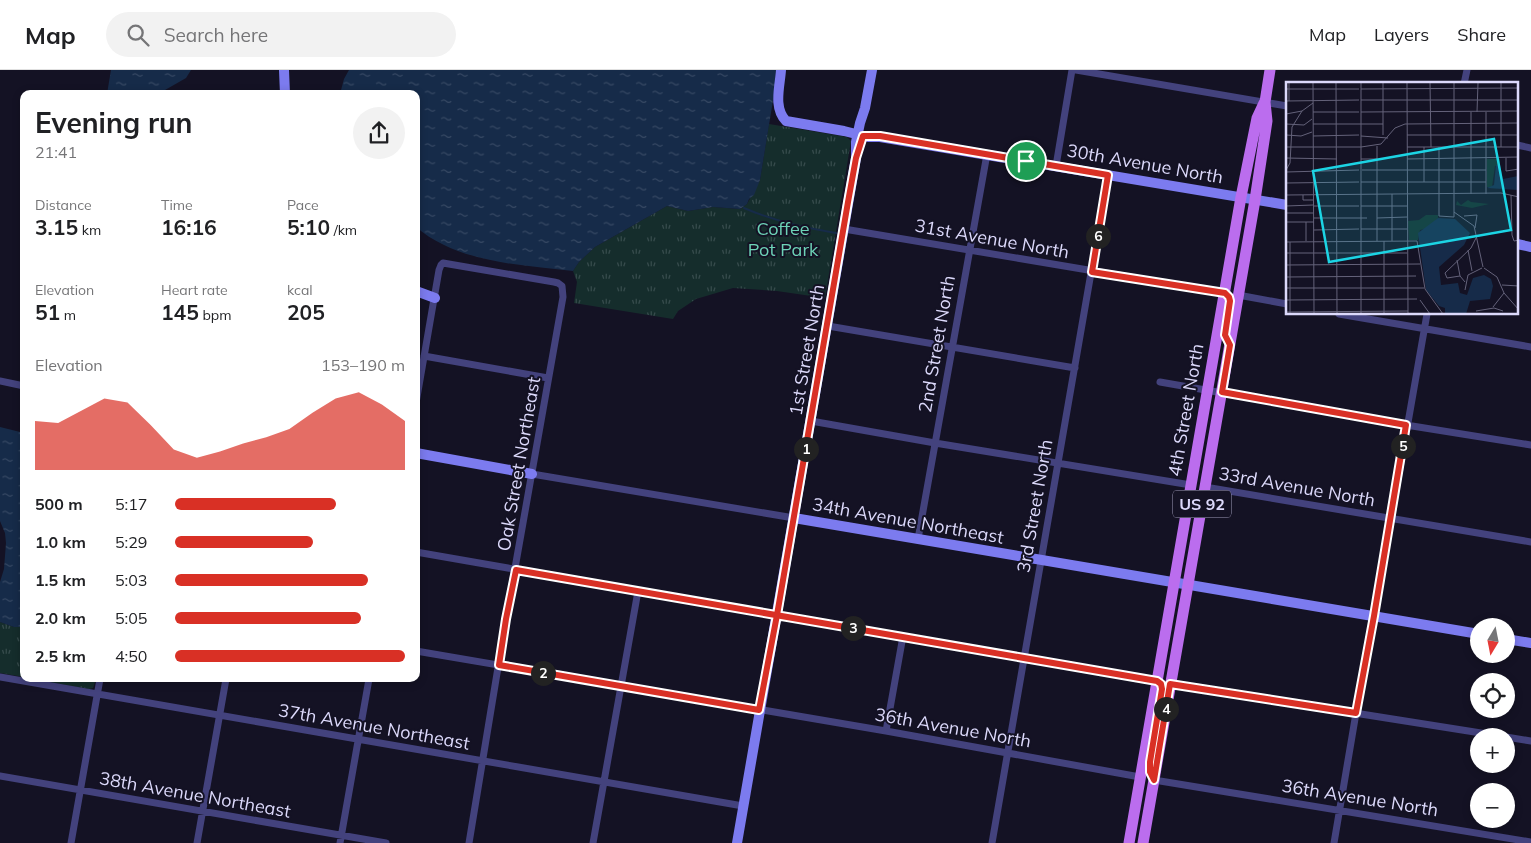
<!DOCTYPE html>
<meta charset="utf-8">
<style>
:root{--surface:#fff;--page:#f2f2f2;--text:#202124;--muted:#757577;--line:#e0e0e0;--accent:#d93025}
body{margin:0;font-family:Mulish,sans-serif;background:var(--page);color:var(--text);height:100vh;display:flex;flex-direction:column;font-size:19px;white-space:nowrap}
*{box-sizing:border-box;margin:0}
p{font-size:16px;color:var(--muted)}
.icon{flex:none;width:28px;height:28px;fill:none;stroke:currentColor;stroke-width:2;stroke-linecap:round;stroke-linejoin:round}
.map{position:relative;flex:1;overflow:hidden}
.sheet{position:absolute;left:20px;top:20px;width:400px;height:592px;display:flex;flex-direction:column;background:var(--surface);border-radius:10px;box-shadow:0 2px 8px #0003}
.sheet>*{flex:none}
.needle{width:32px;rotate:190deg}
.tools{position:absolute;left:1470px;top:548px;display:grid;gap:10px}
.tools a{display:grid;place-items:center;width:45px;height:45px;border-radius:50%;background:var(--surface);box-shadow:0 2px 8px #0003;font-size:25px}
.pin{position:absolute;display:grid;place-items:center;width:42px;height:42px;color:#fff;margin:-21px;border:2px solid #fff;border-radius:50%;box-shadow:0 1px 5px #0007}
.km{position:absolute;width:25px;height:25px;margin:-12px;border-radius:50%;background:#222;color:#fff;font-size:14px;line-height:25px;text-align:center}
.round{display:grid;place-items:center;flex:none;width:52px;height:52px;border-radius:26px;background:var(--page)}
.head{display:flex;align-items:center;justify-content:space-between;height:85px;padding:0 15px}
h1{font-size:28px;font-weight:700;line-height:38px}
.metrics{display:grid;grid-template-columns:repeat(3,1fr);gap:8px;height:85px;padding:5px 15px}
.metrics div{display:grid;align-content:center}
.metrics b{font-size:21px;font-weight:700}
.metrics small{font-size:14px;font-weight:400}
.metrics p{font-size:14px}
.chart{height:140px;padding:10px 15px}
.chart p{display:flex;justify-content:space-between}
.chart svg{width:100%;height:90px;margin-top:5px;fill:var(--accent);opacity:.7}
ul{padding:0 15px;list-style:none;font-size:16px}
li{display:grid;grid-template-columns:80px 60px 1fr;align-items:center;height:38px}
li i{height:12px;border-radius:6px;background:var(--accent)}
header{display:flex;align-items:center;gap:30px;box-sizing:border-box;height:70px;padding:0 25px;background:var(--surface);border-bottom:1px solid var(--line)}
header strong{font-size:24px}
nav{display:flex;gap:28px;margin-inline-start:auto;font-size:18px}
.search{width:350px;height:45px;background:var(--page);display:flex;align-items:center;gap:12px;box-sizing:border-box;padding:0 18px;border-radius:28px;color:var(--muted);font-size:19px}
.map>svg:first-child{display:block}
</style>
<header>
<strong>Map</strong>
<div class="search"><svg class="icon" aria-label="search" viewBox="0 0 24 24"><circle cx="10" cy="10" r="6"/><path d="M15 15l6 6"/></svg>Search here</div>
<nav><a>Map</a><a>Layers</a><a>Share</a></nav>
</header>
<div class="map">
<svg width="1531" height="773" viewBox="0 0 1531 773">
<defs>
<pattern id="park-tufts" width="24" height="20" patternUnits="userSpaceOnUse" patternTransform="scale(1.25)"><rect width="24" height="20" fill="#152d2c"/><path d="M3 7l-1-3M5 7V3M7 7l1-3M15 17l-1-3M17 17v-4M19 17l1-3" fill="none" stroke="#364b4c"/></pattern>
<pattern id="water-ripples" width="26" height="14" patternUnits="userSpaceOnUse" patternTransform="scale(1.25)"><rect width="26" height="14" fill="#162b49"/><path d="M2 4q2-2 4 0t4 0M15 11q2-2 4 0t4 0" fill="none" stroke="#374964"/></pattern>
</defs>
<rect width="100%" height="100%" fill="#141224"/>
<path fill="url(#park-tufts)" d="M769,54L847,67L851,71L825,228L777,221L733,218L696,229L678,241L673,249L574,233L577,212L573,201L579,192L595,177L667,136L688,141L713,137L740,139L747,134L760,110Z
M0,552L14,557H24V607L0,603Z
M31,609H96L93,618L89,619Z"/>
<path fill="url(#water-ripples)" d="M111,0H191L186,8L158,24H107Z
M349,0H776L775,18L760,110L754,125L749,129L747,134L740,139L713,137L688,141L667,136L595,177L579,192L573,201C522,195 458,193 416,157V24H340L344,9Z
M0,357L24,363V557H14L0,552V512L4,499L6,473L5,463L0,451Z"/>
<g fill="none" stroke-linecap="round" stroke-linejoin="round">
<path stroke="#162b49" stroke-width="2" d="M744,138C774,151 804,158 836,163"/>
<path stroke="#43427d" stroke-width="7" d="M1076,0L1287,36
M1464,14L1467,0
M1517,75L1531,78
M1056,96L1072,0
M844,159L1225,223
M1238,225L1287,234
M1339,244L1531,277
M828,256L1075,298
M424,286L548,308
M0,311L24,316
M1160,312L1406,355L1531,375
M416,333L439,200L441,195L443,193L554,212L558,213L562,216L563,227L506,549L469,773
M811,351L935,373L1191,415
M532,404L794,448
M1205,417L1531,472
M918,469L987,84
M416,482L1157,611
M416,581L886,661L1140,707
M0,607L743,736
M1171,614L1500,666
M886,661L903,566
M1506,667L1531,671
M0,706L386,773
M1154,710L1531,772
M71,773L100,609
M197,773L226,609
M340,773L369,609
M593,773L638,521
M992,773L1108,105
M1334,773L1356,643L1374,547L1427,244"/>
<path stroke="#7c7bef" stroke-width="10" d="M284,0L285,24
M781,0C780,16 773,38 786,51L844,61L868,67H880L1287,135
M1517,174L1531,177
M416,221L435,228
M416,383L532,404
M794,448L1479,564
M1506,569L1531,573
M737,773L856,88V72L860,53L865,38L872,0"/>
<path stroke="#bb6dee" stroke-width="11" d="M1129,773L1241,127L1257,48L1264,33
M1143,773L1255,130L1267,51L1265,32L1270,0"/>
</g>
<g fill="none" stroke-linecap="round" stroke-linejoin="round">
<defs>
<path id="route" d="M1026,91L880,66H863L856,88L848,132L777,545L759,640L499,595L506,549L516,500L1157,611L1161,614L1162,619L1150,692V702L1154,710L1170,614L1356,643L1374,546L1406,355L1222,322L1230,275L1225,265L1230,231L1229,227L1225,223L1092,202L1108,105L1026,91"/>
</defs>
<use href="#route" stroke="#fff" stroke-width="10"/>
<use href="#route" stroke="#d93025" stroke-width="6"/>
</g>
<g text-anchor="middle" stroke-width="4" stroke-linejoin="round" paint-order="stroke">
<rect fill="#141224" stroke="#a09dba" stroke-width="1" x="1173" y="420.5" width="58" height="27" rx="4"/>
<g font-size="16" font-weight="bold" fill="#dcd9fb">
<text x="1202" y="440">US 92</text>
</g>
<g font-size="18" fill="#dcd9fb" stroke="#141224">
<text transform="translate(1145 94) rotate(10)" y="6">30th Avenue North</text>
<text transform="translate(992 169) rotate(10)" y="6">31st Avenue North</text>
<text transform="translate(937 274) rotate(-80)" y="6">2nd Street North</text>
<text transform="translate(807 280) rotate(-80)" y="6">1st Street North</text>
<text transform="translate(1186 340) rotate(-80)" y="6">4th Street North</text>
<text transform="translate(519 394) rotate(-80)" y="6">Oak Street Northeast</text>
<text transform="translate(1297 417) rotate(10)" y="6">33rd Avenue North</text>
<text transform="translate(1035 436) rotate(-80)" y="6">3rd Street North</text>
<text transform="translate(908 451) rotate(10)" y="6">34th Avenue Northeast</text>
<text transform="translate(374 657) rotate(10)" y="6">37th Avenue Northeast</text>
<text transform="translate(953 658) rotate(10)" y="6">36th Avenue North</text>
<text transform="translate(195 725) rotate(10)" y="6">38th Avenue Northeast</text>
<text transform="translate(1360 728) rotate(9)" y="6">36th Avenue North</text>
</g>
<g font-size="18" fill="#6dd2b7" stroke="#141224">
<text x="783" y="165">Coffee<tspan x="783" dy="21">Pot Park</tspan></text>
</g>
</g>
<g transform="translate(1286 12)">
<rect width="232" height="232" fill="#141224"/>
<path d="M182,118L185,120L203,122L186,126L170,123L171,119L175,123Z" fill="#152d2c"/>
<path d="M201,77H214V83L209,84L206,105H201ZM140,133H152V136L143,146L134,148L132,158H123L122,139L133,138Z" fill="#152d2c"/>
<path d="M210,83H214L217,97L232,94V108L201,106L208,103ZM152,136L169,137L184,151L178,163L153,185L155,203L172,201L174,211L181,213L187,196L198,193L205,197L207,204L204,217L184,219L180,232H159V226L153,224L140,208L132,151Z" fill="#162b49"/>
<path fill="none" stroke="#64627a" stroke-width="1" d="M3,1V19M27,1L28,232M50,1L51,232M97,1V53M121,1L122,232M144,1L145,65M215,1V65M0,7H73M75,7L233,6M75,18H233M0,19L73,18M27,30H73M75,30L233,29M185,30V112M191,30L192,1M200,30V112M0,32L16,29M0,42L18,43L26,37M27,42H97M0,53L15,54L26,50M121,53H233M27,54L73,53M75,54L102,56M91,64V159M0,65H75M75,65L95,62L109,46L119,42L233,41M121,65H233M153,65V134L168,135V1M0,76L51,77M220,76V89L233,87M75,77H91M121,77L233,75M0,88L4,81L6,45L16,29L27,21M76,88H200M0,90L73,88M75,100H200M138,100V65M0,101L73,100M0,113L215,111L233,115M17,113V118H27M225,113L226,153L228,159L233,158M0,124L27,123M27,124H73M75,124H121M168,130L188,144L197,185M0,131H28M178,134L191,133L189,146M28,136H81M91,136L121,135M0,140H28M20,140V159M75,147H121M28,148L73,147M98,159V232M106,159V112M0,160L131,159L139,207L157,232M4,160V231M182,168L186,189M0,171H121M171,178L174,194M0,183L134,182M198,186L211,195L218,211L233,228M0,195L130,194M179,200L174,194L161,196L159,191L185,166L190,156M216,203L233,204M0,206H138M179,208L182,193L196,186M0,218L131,217M134,218L144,232M207,225L218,211M190,229L208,226L217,229M0,230L122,229M75,232V1"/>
<path fill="#1cd4e4" fill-opacity="0.15" stroke="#1cd4e4" stroke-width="2.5" d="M208,57L225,148L43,180L27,89Z"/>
<rect width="232" height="232" fill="none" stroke="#dcd9fb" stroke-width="2.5"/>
</g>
</svg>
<div class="tools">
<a><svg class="needle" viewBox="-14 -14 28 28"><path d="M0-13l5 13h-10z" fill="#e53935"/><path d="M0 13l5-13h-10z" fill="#757577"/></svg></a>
<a><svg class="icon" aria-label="locate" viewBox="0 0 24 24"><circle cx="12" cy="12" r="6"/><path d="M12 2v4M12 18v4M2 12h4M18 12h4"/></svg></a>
<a>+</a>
<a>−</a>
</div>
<div class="pin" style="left:1026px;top:91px;background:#1e9e55"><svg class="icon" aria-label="arrive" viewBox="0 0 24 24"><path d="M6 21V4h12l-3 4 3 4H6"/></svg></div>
<b class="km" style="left:806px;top:379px">1</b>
<b class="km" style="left:543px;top:603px">2</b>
<b class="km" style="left:853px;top:558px">3</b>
<b class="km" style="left:1166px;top:639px">4</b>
<b class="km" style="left:1403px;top:376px">5</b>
<b class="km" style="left:1098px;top:166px">6</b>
<section class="sheet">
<div class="head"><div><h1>Evening run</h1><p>21:41</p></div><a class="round"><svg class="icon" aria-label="share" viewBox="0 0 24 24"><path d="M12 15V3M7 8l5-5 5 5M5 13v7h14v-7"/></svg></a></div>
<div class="metrics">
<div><p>Distance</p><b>3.15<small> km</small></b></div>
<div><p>Time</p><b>16:16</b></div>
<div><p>Pace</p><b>5:10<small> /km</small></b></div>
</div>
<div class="metrics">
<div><p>Elevation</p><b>51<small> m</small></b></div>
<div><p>Heart rate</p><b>145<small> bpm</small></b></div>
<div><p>kcal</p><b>205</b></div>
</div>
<div class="chart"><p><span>Elevation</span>153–190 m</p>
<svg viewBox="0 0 160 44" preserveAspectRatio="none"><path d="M0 44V20L10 21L20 15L30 9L40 11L50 22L60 34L70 38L80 35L90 31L100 28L110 24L120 16L130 9L140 6L150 12L160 20V44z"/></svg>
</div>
<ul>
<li><b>500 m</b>5:17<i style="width:70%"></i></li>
<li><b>1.0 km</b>5:29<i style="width:60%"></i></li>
<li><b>1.5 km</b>5:03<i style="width:84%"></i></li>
<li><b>2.0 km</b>5:05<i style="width:81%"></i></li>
<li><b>2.5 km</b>4:50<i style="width:100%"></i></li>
</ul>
</section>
</div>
